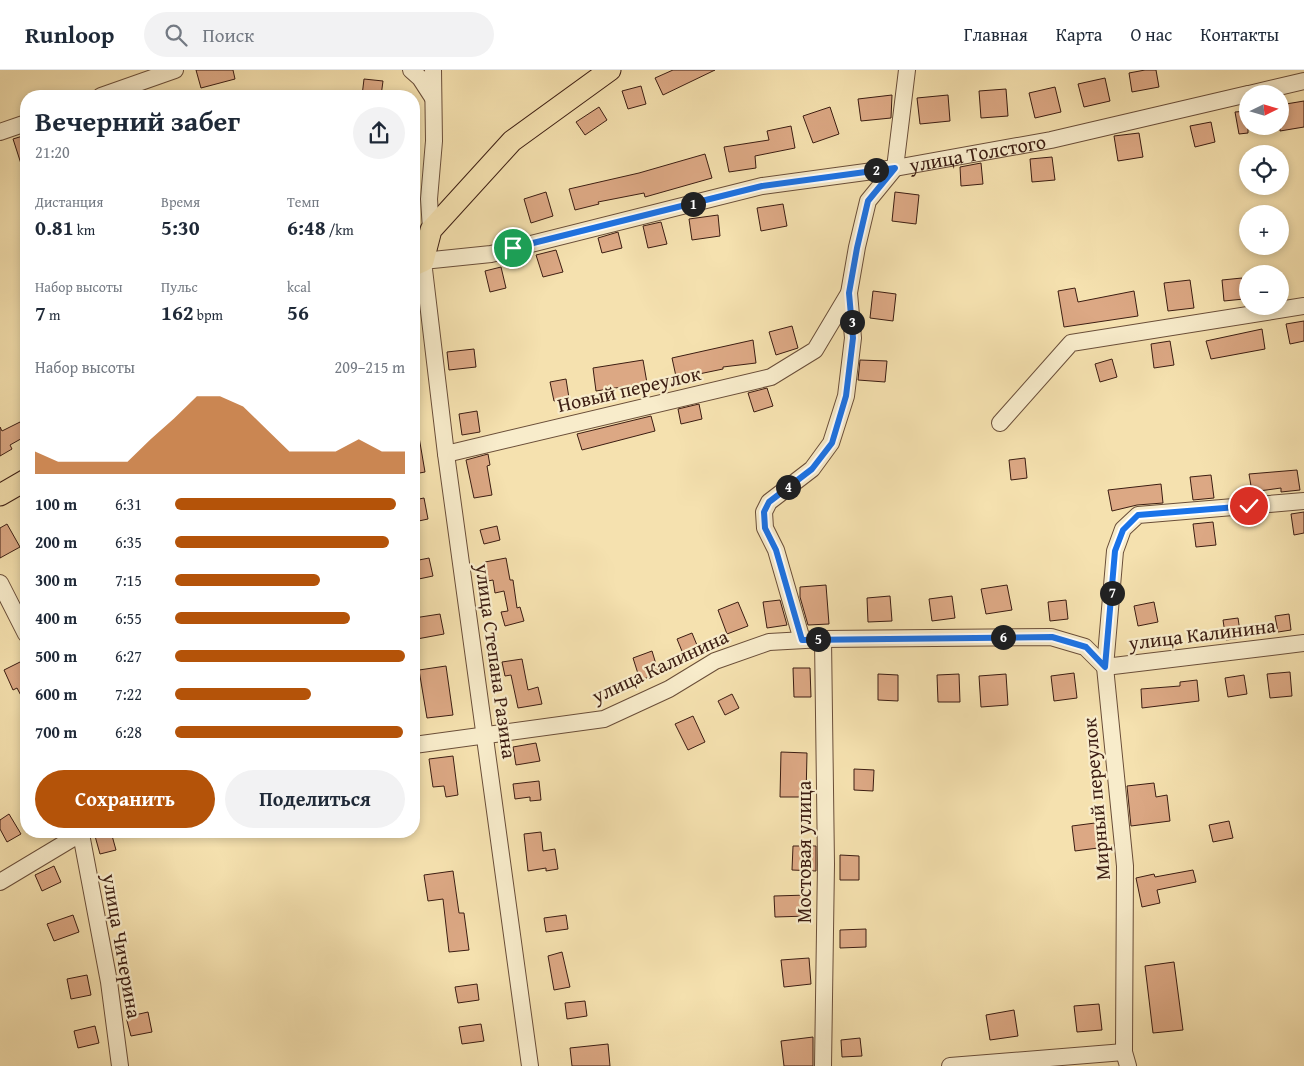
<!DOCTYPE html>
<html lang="ru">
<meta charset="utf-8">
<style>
:root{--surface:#fff;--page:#f2f2f3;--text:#1f2937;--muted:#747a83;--line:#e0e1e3;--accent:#b45309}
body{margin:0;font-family:"Gentium Book Plus",serif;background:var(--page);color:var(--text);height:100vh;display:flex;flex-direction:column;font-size:19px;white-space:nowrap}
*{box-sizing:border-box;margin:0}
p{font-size:16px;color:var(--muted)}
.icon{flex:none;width:28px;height:28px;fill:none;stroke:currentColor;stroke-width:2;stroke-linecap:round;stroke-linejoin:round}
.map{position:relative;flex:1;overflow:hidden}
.side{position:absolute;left:20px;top:20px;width:400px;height:748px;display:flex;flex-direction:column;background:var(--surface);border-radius:20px;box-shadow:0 2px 8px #0003}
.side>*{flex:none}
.needle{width:32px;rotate:85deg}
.tools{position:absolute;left:1239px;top:15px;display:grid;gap:10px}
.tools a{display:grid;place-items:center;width:50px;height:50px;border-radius:50%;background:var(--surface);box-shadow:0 2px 8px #0003;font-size:25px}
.pin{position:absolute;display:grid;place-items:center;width:42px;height:42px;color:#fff;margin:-21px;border:2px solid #fff;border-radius:50%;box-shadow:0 1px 5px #0007}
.km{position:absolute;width:25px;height:25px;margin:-12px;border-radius:50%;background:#222;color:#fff;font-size:14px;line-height:25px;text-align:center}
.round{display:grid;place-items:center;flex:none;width:52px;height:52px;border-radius:26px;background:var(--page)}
.head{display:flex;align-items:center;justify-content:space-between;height:85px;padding:0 15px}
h1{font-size:28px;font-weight:800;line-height:38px}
.stats{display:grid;grid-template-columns:repeat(3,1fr);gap:8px;height:85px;padding:5px 15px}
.stats div{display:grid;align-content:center}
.stats b{font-size:21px;font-weight:800}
.stats small{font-size:14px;font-weight:400}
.stats p{font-size:14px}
.chart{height:140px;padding:10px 15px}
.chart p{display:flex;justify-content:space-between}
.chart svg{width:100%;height:90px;margin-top:5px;fill:var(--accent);opacity:.7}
.button{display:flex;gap:10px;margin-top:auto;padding:10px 15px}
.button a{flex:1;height:58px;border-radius:30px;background:var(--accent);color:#fff;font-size:20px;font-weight:800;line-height:58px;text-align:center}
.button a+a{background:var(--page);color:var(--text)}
ul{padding:0 15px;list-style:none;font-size:16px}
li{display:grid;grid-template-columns:80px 60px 1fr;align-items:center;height:38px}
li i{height:12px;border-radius:6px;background:var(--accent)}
header{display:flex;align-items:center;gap:30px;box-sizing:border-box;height:70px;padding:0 25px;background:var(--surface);border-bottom:1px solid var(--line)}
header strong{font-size:24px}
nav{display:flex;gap:28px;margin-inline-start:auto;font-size:18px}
.search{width:350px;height:45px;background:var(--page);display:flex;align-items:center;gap:12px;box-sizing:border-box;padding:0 18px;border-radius:28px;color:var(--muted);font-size:19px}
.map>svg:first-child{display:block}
</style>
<header>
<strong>Runloop</strong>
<div class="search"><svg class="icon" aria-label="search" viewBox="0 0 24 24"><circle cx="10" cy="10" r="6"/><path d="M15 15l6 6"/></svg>Поиск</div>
<nav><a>Главная</a><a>Карта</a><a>О нас</a><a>Контакты</a></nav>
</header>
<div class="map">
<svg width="1304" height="996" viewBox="0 0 1304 996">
<rect width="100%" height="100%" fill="#f5e1af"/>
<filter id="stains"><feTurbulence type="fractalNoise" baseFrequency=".004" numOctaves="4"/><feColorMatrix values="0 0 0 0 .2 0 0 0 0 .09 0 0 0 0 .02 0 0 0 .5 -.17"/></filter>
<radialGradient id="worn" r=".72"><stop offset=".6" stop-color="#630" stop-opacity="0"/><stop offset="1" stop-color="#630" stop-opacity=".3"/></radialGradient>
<path fill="#dca884" stroke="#3c1d12" d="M196,0H233L235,9L201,18Z
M673,0H715L663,25L655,8Z
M1145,0H1156L1159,17L1132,22L1129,3Z
M1105,8L1110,31L1084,37L1078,14Z
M364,9L383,11L381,26H362Z
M641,16L646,34L628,39L622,21Z
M1055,17L1061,42L1035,48L1029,23Z
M1006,19L1008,46L981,48L979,21Z
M892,25L891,48L861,51L858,29Z
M948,25L950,51L920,54L917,28Z
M1304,31V57L1280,61V35Z
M599,37L607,50L585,65L576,52Z
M830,37L839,64L813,73L803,46Z
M1248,41V63L1239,64L1235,42Z
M1211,52L1215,72L1195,77L1190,56Z
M791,56L795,78L755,86L756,98L729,102L724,77L769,70L767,61Z
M1139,63L1143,87L1118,91L1114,66Z
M26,65V103H24L13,69Z
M705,84L712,108L645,127L644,123L598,132L599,134L575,140L569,119L639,103Z
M1052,87L1055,110L1032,112L1030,89Z
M981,93L983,114L961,116L960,97Z
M546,122L553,146L531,153L524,129Z
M895,122L919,125L916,154L892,151Z
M783,134L787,156L761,161L757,138Z
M718,145L720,166L692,170L689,149Z
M661,152L667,174L648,178L643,156Z
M618,162L622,178L602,183L598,168Z
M556,180L563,202L543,207L536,185Z
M501,197L506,218L490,222L485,201Z
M1242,208L1244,229L1224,231L1222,210Z
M1190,210L1194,238L1168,241L1164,213Z
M1075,218L1078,232L1134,221L1138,246L1064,257L1058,221Z
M873,221L896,224L893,251L870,248Z
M1304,251V271L1290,274L1286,254Z
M792,256L798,278L776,285L769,262Z
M1262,259L1265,279L1211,289L1206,271Z
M753,270L756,293L723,297V299L694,305L695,308L677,311L672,288Z
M1170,271L1174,295L1154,298L1151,274Z
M474,279L476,297L449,300L447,282Z
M1112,289L1117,307L1100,312L1095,294Z
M643,290L647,313L596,321L593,298Z
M860,290L887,291L885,312L858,310Z
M566,309L569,328L554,331L550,312Z
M767,318L773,336L754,342L748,323Z
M699,334L702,349L681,354L678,339Z
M477,341L480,362L462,365L459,344Z
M651,346L655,361L582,380L577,364Z
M20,352L26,366L10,375L12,379L0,386V357L2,361Z
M419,367L425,402L414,404V368Z
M488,384L490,395L487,396L492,425L474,428L466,390Z
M1025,388L1027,408L1011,410L1009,390Z
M1297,400L1300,420L1281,422V418L1252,422L1249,404Z
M1211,405L1214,428L1193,430L1190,407Z
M1161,414L1163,433L1137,435L1112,441L1108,420Z
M424,428L428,449L414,452V430Z
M1304,442V463L1294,465L1291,444Z
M1213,452L1216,475L1196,477L1193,454Z
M7,454L20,477L0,488V458Z
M497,456L500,470L484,474L480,460Z
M429,488L433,506L414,510V491Z
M506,488L510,510H513L517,538L520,537L524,551L505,556L501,542L508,541L504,521L495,523L493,510L488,511L485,492Z
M826,515L829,554L808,555L800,527V517Z
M1007,515L1012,540L986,544L981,519Z
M890,526L892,551L868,552L867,528Z
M952,526L955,548L932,551L929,529Z
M780,530L787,555L767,558L763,532Z
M1066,530L1068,549L1050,551L1048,532Z
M738,532L748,556L727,564L718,540Z
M1154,532L1158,552L1138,556L1134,536Z
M440,544L444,564L417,569L414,548Z
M1289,544L1291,560L1278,562L1275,546Z
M1238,548L1241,568L1226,570L1223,550Z
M692,563L699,580L684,586L677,569Z
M652,581L659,604L640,610L633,588Z
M26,589V635L17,618L13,620L4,600Z
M522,589L528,620L538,617L542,634L518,638L511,605L505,606L502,592Z
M446,596L453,645L427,648L419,600Z
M793,598H810L811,627H794Z
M1290,602L1292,626L1270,628L1267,604Z
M1074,603L1077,628L1054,631L1051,606Z
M878,604L898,605V631L878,630Z
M959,604L960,632H938L937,605Z
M1006,604L1008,635L981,637L979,606Z
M1244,605L1247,624L1228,627L1225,608Z
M1197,610L1199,631L1142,638L1141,619L1180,616V612Z
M732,624L739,638L725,645L718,631Z
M693,646L705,672L688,680L675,654Z
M536,673L540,691L516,695L513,677Z
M781,682L807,683L806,727H780Z
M453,686L458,725L446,727L444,716L433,717L429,689Z
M854,699L874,700L873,721L854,720Z
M539,711L541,730L530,731V727L515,729L513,714Z
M1154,713L1156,727L1167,725L1170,751L1131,756L1127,716Z
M9,744L21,764L7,772L0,759V750Z
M1229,751L1233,768L1213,772L1209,755Z
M1095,753L1098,778L1075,781L1072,756Z
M111,762L116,780L100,784L95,766Z
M541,762L543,781L555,779L558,799L546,801V798L528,801L524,764Z
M793,776H816V801L792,800Z
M840,785L859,786V810H840Z
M54,796L61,812L42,821L35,805Z
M1193,800L1196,812L1157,820L1160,833L1142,837L1136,808L1154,804L1155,807Z
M453,801L459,843H464L469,880L449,882L443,829L428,831L424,805Z
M808,825V846L775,847L774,826Z
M73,845L79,862L54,871L47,854Z
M566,845L568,859L546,862L544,848Z
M866,859V877L840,878V860Z
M562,882L570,917L554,920L548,886Z
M809,888L811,914L784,917L781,890Z
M1174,892L1183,960L1153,963L1145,896Z
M87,905L91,925L71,929L67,909Z
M477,914L479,930L458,933L455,917Z
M585,931L587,946L567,949L565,933Z
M1099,934L1102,960L1077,962L1074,936Z
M1014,940L1018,966L990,970L986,945Z
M148,942L152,962L131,966L126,947Z
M481,954L484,971L462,974L459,957Z
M95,956L99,973L78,978L74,961Z
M813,967V996H784L781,971Z
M860,968L862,986L842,987L841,970Z
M608,974L610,996H572L570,978Z"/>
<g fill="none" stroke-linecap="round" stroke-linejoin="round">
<defs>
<g id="minor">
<path d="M411,0L420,8L433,28"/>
<path d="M1249,24L1304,11"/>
<path d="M101,26L175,0"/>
<path d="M0,62L26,53"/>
<path d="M431,160L429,129L434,71L433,0"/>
<path d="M1000,353L1071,273L1304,236"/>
<path d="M446,384L771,307L815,280L849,223L857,177L868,131L895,98L907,0"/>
<path d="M0,513L26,564"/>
<path d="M823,569L826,794L823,996"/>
<path d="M802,570L776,480L765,458L764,442L769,432L812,399L831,373L846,326L853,268L849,223"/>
<path d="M414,675L604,649L669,619L715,591L769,572L823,569L1051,567L1085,577L1105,597L1304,573"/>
<path d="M81,764L109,912L120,996"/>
<path d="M0,812L85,761"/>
<path id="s1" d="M530,996L446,384L423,191L491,184L762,116L895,98L1051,70L1248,24"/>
<path d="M950,996L1124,982"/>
<path d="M1128,996L1124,982L1125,796L1105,597L1115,481L1123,459L1138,445L1304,431"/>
</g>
<path id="major" d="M414,195L423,191L431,160L512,71L610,0
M0,425L26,410"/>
</defs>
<use href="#minor" stroke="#6a4e39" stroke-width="18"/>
<use href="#major" stroke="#3c1d12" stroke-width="23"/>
<use href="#minor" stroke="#f8eccb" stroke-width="16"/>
<use href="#major" stroke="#f5e1af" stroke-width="21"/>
</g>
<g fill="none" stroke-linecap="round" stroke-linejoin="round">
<defs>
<path id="route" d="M513,178L762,116L895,98L868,131L857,178L849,223L853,268L846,326L832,373L812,399L769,432L764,442L765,458L776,480L802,570L1052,567L1086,577L1105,597L1115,481L1123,460L1138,445L1249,436"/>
</defs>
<use href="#route" stroke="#fff" stroke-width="10"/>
<use href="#route" stroke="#1a73e8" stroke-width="6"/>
</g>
<g text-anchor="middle" stroke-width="4.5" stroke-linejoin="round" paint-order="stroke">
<g font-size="20" fill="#3c1d12" stroke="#f8eccb">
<text dy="7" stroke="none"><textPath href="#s1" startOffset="1378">улица Толстого</textPath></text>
<text transform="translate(629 319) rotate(-13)" y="7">Новый переулок</text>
<text transform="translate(1202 564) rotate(-7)" y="7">улица Калинина</text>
<text transform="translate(496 591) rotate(82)" y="7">улица Степана Разина</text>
<text transform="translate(660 596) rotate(-25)" y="7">улица Калинина</text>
<text transform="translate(1096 729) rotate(-95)" y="7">Мирный переулок</text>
<text transform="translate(804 782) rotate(-90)" y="7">Мостовая улица</text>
<text transform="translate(122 876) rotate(80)" y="7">улица Чичерина</text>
</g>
</g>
<rect width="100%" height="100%" filter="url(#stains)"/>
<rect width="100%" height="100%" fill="url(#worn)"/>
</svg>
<div class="tools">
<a><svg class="needle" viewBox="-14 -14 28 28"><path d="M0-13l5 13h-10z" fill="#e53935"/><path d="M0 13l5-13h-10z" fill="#747a83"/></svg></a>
<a><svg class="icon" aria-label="locate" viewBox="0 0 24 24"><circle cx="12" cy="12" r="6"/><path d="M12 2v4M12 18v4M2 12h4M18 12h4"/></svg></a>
<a>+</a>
<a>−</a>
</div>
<div class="pin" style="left:513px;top:178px;background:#1e9e55"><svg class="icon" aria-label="arrive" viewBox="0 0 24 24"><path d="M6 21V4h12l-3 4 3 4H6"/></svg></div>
<div class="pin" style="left:1249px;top:436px;background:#d93025"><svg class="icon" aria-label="check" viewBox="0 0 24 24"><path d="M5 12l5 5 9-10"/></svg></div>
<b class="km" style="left:693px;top:134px">1</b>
<b class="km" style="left:876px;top:100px">2</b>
<b class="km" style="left:852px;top:252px">3</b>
<b class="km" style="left:788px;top:417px">4</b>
<b class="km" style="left:818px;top:569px">5</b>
<b class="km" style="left:1003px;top:567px">6</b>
<b class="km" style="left:1112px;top:523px">7</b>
<section class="side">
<div class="head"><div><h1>Вечерний забег</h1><p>21:20</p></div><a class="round"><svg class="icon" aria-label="share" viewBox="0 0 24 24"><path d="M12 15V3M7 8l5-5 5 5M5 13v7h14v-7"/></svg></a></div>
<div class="stats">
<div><p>Дистанция</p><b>0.81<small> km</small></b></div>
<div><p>Время</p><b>5:30</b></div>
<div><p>Темп</p><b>6:48<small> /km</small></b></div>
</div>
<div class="stats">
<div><p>Набор высоты</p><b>7<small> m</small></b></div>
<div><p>Пульс</p><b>162<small> bpm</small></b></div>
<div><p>kcal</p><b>56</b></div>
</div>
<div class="chart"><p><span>Набор высоты</span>209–215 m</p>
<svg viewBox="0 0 160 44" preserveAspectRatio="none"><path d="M0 44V33L10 38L20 38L30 38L40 38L50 27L60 17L70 6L80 6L90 11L100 22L110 33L120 33L130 33L140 27L150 33L160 33V44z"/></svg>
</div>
<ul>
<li><b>100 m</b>6:31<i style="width:96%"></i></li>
<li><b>200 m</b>6:35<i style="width:93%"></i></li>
<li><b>300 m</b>7:15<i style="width:63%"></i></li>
<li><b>400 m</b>6:55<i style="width:76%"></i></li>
<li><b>500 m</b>6:27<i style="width:100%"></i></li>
<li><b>600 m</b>7:22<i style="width:59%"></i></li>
<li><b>700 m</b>6:28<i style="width:99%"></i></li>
</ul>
<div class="button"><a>Сохранить</a><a>Поделиться</a></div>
</section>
</div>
